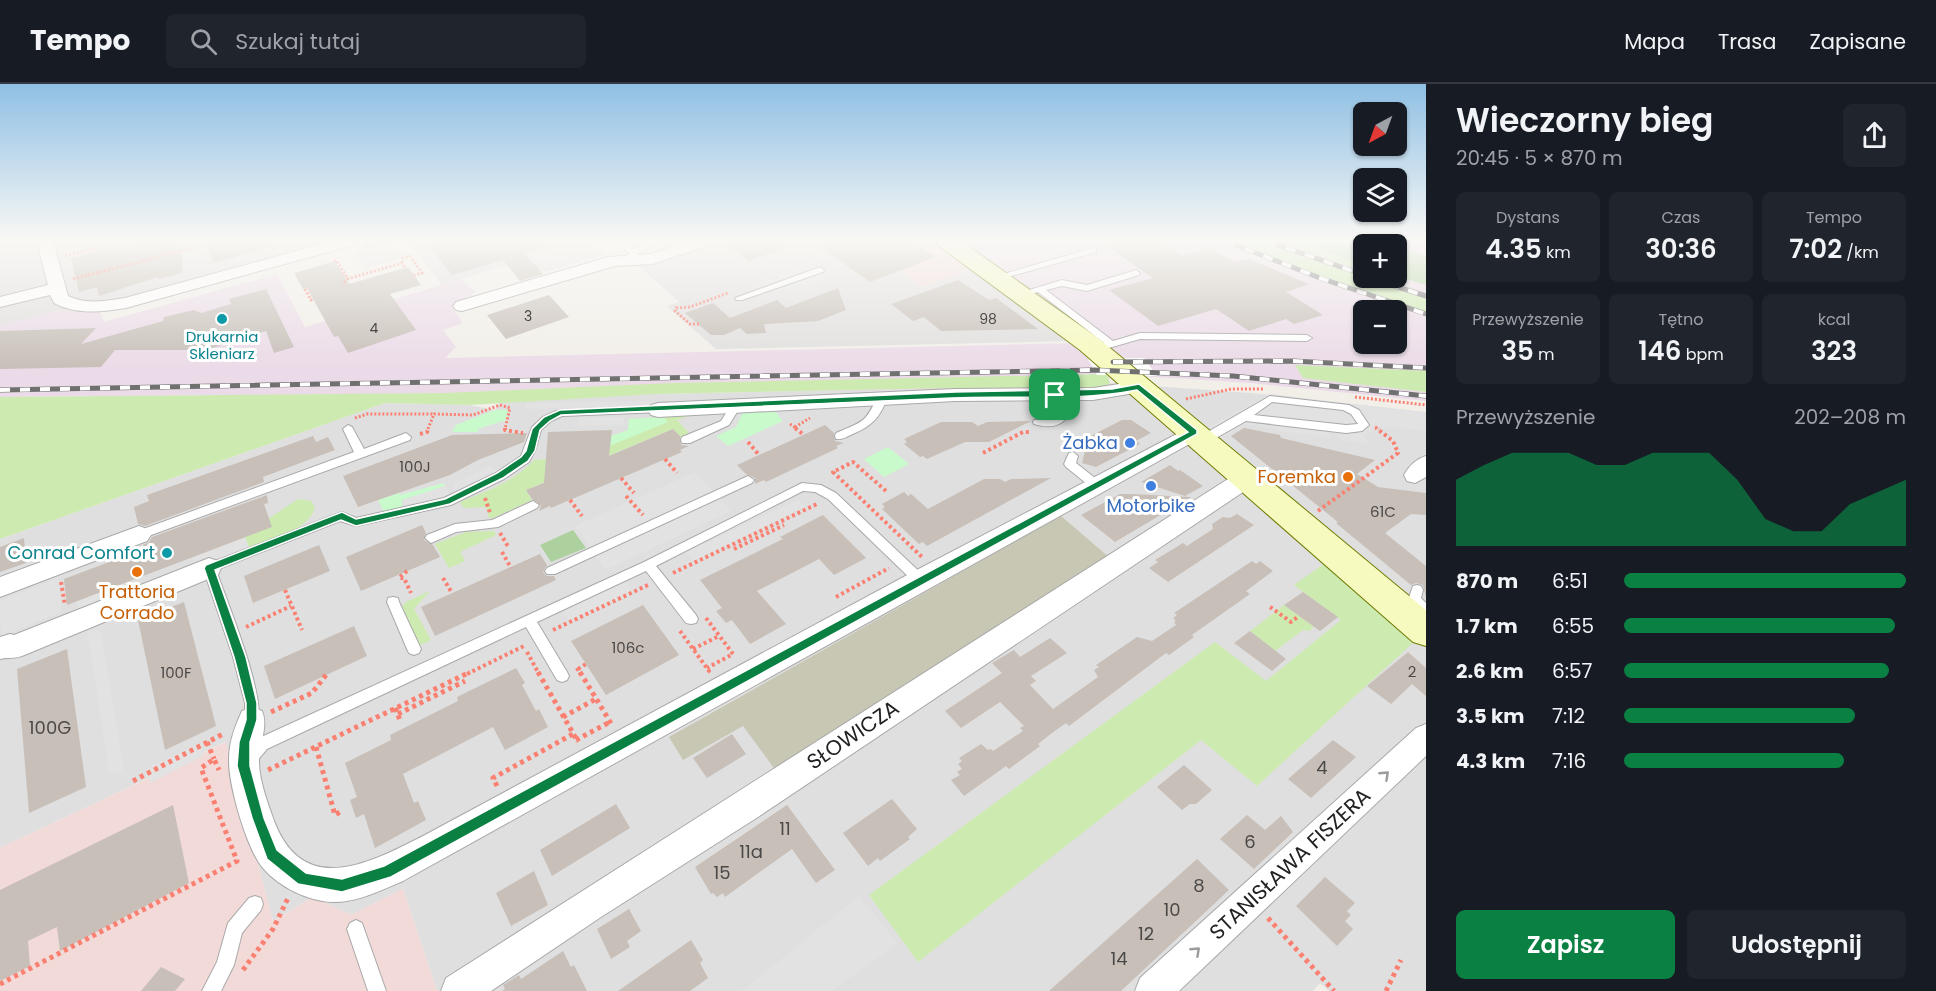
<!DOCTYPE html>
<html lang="pl">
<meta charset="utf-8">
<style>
:root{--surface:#171b24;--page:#20242c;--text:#f1f3f6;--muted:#9ea1a6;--line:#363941;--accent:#0b8043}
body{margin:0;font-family:Poppins,sans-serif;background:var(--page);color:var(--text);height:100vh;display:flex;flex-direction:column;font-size:22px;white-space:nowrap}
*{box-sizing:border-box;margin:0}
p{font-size:20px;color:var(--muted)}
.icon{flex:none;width:33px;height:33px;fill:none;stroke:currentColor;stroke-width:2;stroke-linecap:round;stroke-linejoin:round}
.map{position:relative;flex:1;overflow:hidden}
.details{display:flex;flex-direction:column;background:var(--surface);width:510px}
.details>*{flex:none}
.needle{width:39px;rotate:221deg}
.controls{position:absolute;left:1353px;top:18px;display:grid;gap:12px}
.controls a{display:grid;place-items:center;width:54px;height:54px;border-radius:9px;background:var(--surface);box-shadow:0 2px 4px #0004;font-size:30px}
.pin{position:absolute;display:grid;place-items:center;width:51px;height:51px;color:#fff;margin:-26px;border-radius:12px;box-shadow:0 3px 9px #0006}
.round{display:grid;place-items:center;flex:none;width:63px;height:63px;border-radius:9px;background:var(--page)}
.summary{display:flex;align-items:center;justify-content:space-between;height:102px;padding:0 30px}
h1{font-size:33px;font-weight:600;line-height:45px}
.metrics{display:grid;grid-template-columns:repeat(3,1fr);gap:9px;height:102px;padding:6px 30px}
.metrics div{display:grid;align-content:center;border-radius:9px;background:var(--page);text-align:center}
.metrics b{font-size:26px;font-weight:600}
.metrics small{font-size:16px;font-weight:400}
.metrics p{font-size:16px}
.chart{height:168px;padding:12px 30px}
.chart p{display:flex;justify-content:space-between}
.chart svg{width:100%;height:108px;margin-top:6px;fill:var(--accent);opacity:.7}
.button{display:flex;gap:12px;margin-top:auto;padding:12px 30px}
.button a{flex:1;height:69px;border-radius:9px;background:var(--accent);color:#fff;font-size:24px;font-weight:600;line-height:69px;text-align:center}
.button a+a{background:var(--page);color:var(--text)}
ul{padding:0 30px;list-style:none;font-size:20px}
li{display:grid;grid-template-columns:96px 72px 1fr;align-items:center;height:45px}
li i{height:15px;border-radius:8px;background:var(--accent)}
header{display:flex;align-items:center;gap:36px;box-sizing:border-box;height:84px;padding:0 30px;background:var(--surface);border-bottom:2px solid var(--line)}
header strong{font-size:28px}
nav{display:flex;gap:33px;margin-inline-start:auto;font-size:21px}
.search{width:420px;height:54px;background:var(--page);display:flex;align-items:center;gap:15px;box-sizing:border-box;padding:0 21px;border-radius:9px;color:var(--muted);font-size:22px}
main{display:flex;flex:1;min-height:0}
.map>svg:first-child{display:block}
</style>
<header>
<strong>Tempo</strong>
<div class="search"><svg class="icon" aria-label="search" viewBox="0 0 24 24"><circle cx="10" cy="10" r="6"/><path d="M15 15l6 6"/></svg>Szukaj tutaj</div>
<nav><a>Mapa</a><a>Trasa</a><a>Zapisane</a></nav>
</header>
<main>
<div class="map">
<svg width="1426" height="907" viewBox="0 0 1426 907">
<rect width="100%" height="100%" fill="#f2efe9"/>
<path fill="#e0dfdf" d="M0,157H344L129,217L100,228L61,226L2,242H0Z
M408,157H590L605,170L545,188L493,166L507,181L442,201Z
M711,157H856L923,203L975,183L1072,257L716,265L667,222L679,218L639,182Z
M1110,299L1251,309L1426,328V907H1329L1320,899L1313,907H437L403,805L351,831L313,813L273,837L225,658L0,764V455L385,319L469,321L495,326L505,309L656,310L955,304L1080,305L1102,303Z"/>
<path fill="#f2dad9" d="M856,157H937L975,183L924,203Z
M226,658L273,837L313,813L351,831L403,805L437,907H0V764Z"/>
<path fill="#ebdbe8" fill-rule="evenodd" d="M979,157H1426V317L1251,299L1108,290L1110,299L1080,305L0,313V242L61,226L100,228L104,238L277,190L305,243L460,195L476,208L451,222L463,239L443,246L456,263L445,274L1076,259L967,163ZM1364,160H1396V194H1364ZM1364,226H1396V260H1364Z"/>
<path fill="#c7c7b4" d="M1061,432L1110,474L779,691L743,642L683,676L669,653Z"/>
<path fill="#cdebb0" d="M1231,157H1258L1426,215V228L1310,188Z
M1277,157H1299L1363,181V187Z
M1295,281L1426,287V308L1303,294Z
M1107,290L1110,299L1102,303L1080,305L955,304L656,310L469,321L385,319L0,455V313L444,309L674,299Z
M691,331L677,336L690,350L681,354L673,345L526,406L532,416L493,434H489L486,423L464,424L460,418C485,408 515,397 534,376L557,374L628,346L629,335Z
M298,415L311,417L315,424C307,448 271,454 249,463L245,453L261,447L259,441Z
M494,447L496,451L460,468L465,477L449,484L435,460L466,448Z
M1328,477L1416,556L1257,702L1201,656L918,878L869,811L1215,558L1266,597L1341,536L1294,501Z
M430,507L414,525L431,556L420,561L402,523L406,518Z
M1284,521L1314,543L1309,547L1303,546L1275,567L1250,547Z"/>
<path fill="#add19e" d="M1299,157H1389L1426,172V201L1397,192L1396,160H1364L1363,181Z
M573,446L586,464L551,478L540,461Z"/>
<path fill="#c8facc" d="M495,326H508L506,336L478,345V348H452L456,341Z
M775,327L783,337L728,362L716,352L736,343L743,328Z
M663,333L668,338L597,367L589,360L628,346L629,335Z
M888,363L909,380L884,393L864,375Z
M444,399L445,402L402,416V424L384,428L378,416L399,409L400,411Z"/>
<path fill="#e2e2e2" d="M394,157L403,171L400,172L402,174L365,185L354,168Z
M549,169L581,175L543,186L531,174Z
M811,179L830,192L788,208L784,206L774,209L765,202L757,204L752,200L768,194L773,198L781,195L776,191Z
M1270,310L1426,329V347L1387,342L1388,345L1378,343L1363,352L1372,361L1342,356L1332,347H1328L1330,353L1278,347L1276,344L1244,340L1219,356L1206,344Z
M641,317L677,321L525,325L526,320L530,319Z
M579,333H624V341H577Z
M490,382L498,388L456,409L453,400Z
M695,388L731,427L605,486L575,442Z
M445,402L450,411L402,427L403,416Z
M798,416L805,423L694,477L686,468Z
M245,454L249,463L195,483L193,474Z
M58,494L62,528L1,552L0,517Z
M133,495L135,507L79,529L77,517Z
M625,497L633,508L570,538L563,528Z
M87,546L101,547L125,691L109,687Z
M200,659L203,672L150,699L148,684Z
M859,812L898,859L832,907H742Z"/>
<path fill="#fff" d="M1144,274L1157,292L1097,291L1088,275Z"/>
<path fill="#c7bfb8" d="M138,157H183L182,189L159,195L158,193L99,212L97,203L79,208L71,174Z
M204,157H274V162L214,179Z
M425,157H551L552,161L524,169L543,190L520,197L503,176L452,191Z
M722,157H798V159L749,177Z
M811,157H911L935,173L870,198Z
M1099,157H1159L1182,171L1211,164L1234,178L1249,175L1309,200L1286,208L1323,231L1294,240L1286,235L1249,247L1216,225L1158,242L1109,206L1153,194Z
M335,177L349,200L408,183L421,201L390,210L416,246L348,269L338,252L334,253L307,204L303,205L294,189Z
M958,196L989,216L996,214L1038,245L941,247L924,233L913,237L891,220Z
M838,204L846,226L818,237L764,240L766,249L747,250L740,244L724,251H711L685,229L713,219L730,234L777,216L786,224Z
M266,205L294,263L274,269L266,247L206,266H115L101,283L0,285V247L96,244L81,260L163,237L164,233L194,226L201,229L231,220L229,215Z
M549,211L569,233L506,255L487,231Z
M1122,336H1131L1151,349L1136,357L1140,360L1096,383L1082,379L1086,363L1079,358Z
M1031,337L989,358H965L927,375L923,372L920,373L904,360L907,358L904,355L941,338H972L978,342L987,338Z
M825,341L834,349L835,357L844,359L836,362L838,364L766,398L764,396L755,400V394L746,390L737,381Z
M1244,344L1280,351L1281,354L1375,376L1357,390L1378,403L1426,409V431L1411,430L1385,449L1426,482V514L1423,501L1416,499L1411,501L1336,439L1338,438L1231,352Z
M673,345L680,352L681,361L689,362L680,366L682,368L551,424L550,422L539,427L541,421L532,415L526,406L544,399L548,348L612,346L609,372Z
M527,349L524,358L478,376L450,391L358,423L343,392L452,351Z
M313,352L316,358L328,353L335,366L263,393L264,398L145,442L138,440L134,423L149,417L147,411Z
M1170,381L1178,387L1180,386L1203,402L1185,412L1141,398Z
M1051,394L927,462L923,458L919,460L882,425L885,423L882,420L904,408L908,412L911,410L928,425L984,395H1000L1005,398L1011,395Z
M1120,410H1131L1191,413L1115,458L1081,431Z
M267,411L268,419L264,420L272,443L67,521L64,495L144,465L143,461L149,458L152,453Z
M1237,430L1254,441L1168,498L1149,484L1158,478L1155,476L1183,459L1187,462L1213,445L1212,440L1223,433L1230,434Z
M823,431L866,474L834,491L819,475L757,507L786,540L750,560L732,536L726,539L716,527L722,524L700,496L783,455L780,453Z
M422,441L426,449L424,456L433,461L440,473L361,507L346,473Z
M24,454L26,479L0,488V463Z
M319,461L330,487L253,519L244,492Z
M540,470L547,481L543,488L547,492H554L556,496L435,552L421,523Z
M1252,477L1256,480L1260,477L1273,487L1246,507L1250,510L1192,551L1194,553L1169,571L1166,569L1069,642L1066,639L1052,649L1038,660L1040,662L1009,685L1006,682L964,712L951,696L960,691L957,688L962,685L958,680L962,677L959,674L981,660L988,666L991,665L993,667L1023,647L1020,644L1024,642L1000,618L961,644L945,627L1002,589L992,579L1014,566L1020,573L1050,554L1067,569L1031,592L1036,597L1030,601L1053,625L1098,593L1094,586L1099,583L1096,581L1137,553L1152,557L1176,541L1174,538L1176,537L1173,534L1177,531L1174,529Z
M1303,508L1338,533L1320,547L1284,521Z
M184,518L216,642L165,666L138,536Z
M643,521L679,571L606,611L571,557Z
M354,542L367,572L275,615L264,582Z
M1250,547L1286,575L1272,587L1234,559Z
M67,565L86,703L29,729L17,585Z
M1408,568L1426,584V612L1412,600L1391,620L1367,602Z
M516,584L525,599L522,601L536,627L539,625L548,643L505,666L493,643L403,690L414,719L418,717L426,736L375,764L364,730L356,734L350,716L357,713L345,679L391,656L390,651L458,617L457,613Z
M732,650L746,670L707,694L693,674Z
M1333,656L1356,673L1311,714L1288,695Z
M1184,681L1212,706L1196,720H1190L1182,726L1157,703Z
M892,715L917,745L908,753L910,755L880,777L878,774L868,782L843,749Z
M616,720L630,744L552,792L540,766Z
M173,721L189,799L60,867L57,843L28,857L30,882L0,897V806Z
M787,721L835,786L816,799L792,765L725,813L723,809L717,813L713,809L711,810L695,783Z
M1247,731L1265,746L1281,732L1293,748L1254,785L1220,755Z
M1197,775L1229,806L1121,907H1049Z
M534,787L548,821L511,842L496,809Z
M1325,793L1355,819L1347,827L1351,831L1345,837L1353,845L1337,862L1296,822Z
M629,825L641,847L627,857L630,863L611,875L597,845Z
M691,856L703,876L700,879L708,894L690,907H618Z
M563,867L571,883L574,881L587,907H502L505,905L503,901L519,891L521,895Z
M161,883L185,895L175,907H141Z"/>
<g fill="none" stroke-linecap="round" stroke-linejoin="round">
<defs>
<path id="lane" d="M615,157H624L634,165L650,157H660L636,171L632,177L629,178L625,175L629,169Z
M1093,164H1096V168L997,196L993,193Z
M820,183L824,186L823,188L742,216H736L735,214Z
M1136,186L1140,189L1139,191L1087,207L1062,202L1046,206L1113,257L1140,249L1307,251L1312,254L1307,257L1140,255L1095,268L1090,265L1104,259L1038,208L1020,213L1016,210L1062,196L1087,201Z
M1055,308L1060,311L1069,331C1060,344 1048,344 1034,340L1033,338L1034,336H1053L1059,331L1050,311Z
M882,311L887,314C881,332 872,342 855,349C848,352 843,356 836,355L835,352L836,349C864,337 865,339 878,312Z
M1270,312L1349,321L1359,326L1369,341L1362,347L1346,349L1246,337L1207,359H1199L1198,356L1199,353ZM1272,318L1343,326L1351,330L1358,340L1346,341L1254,331Z
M737,317L742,320L729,341L690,359H682L681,356L682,353L721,337L733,318Z
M658,323L662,324L663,326L662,328L562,332L551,337L541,346L535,367L529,378L504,395L451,421L356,442L340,437L216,486C226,515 268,616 257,641L252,643L247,641L245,636V619L233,573L203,484L205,481L342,428L356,434L444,414L496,389L521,372L532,343L543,333L556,327Z
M348,341L352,343L364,365L406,349L411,353L410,356L143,454L139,456L133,451L135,448L354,368L343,345Z
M1073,368L1078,372L1076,379L1100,398L1102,401L1100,404H1092L1066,383L1064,380L1069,369Z
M748,392L754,396L752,399L555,490H547L545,487L547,484Z
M802,399L821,401L836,409L924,492L926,496L924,500H916L828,415L815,408L803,407L656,482L696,531L698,535L696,539L691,540L686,539L646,487L537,538L567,588L569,592L567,596L562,598L557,596L526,543L267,665L257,677L252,679L247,677L245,672L257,655L644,478Z
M533,417L539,421L537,424L498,443L456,448L431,459L425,454L427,451L455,440L492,436Z
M1417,501L1421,502L1423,506L1421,514L1426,519V531L1421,530L1408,516L1413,502Z
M393,513L398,514L399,518L421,565L419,569L414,571L409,569L407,565L387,518L388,514Z
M255,812L261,814L263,820L261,826L242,849L234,881L221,907H202L217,878L228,839L249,814Z
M356,836L362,839L386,907H368L347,845L350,839Z"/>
<path id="street" d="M37,157H53L68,212C86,221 106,217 125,214L333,157H359L357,160L126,224C101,228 77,231 54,219L50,211L0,223V213L48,201Z
M689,157H713L711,160L653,180L615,182L462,227L456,226L453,222L456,218L608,173L651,170Z
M1139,297L1146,299L1149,303L1146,307L1093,316L955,317L658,333L651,331L648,326L651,321L658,319L955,305L1093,304Z
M1194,341L1202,343L1205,348L1202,353L403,797C381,806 357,819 332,818C308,817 279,803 263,784C247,766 228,700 229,675C229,658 235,642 242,627L252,623L262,627C269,643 258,662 259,680C260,698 267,717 273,734C302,816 370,779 425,751L911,489Z
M1426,372V393L1415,399L1407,397L1404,391C1409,382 1416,375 1426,372Z
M1247,386L1255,388L1258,394L1255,400L758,733L601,833L491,907H441L446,894L1239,388Z
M139,442L147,445L151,451L147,457L0,513V493Z
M209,474L218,477L221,484L218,491L22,572C13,575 8,573 0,575V553L10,550L14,551Z
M1426,640V672L1179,907H1135L1140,894L1416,644Z"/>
<path id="secondary" d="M936,157H961L1098,254L1426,526V562L1413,558L1080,266L939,162Z"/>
</defs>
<use href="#lane" stroke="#a9a9a9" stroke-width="2"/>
<use href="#street" stroke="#a9a9a9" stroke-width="2"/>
<use href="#secondary" stroke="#707d05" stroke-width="2"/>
<path stroke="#fa8072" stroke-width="3" stroke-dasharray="2 2" stroke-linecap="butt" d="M366,162L386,157
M65,172L125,157
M334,177L336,176L348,195L342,200
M402,179L403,174L410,172L422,189L414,191
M73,195L219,157
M347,195L402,179L405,184
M305,205L311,216L313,215
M699,240H690L675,227L676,224L690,223L728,209
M1355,313L1426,321
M1186,315L1231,305H1264
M355,334L367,330H434
M790,340L797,345
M795,343L810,334
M1375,343L1379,345
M428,345L434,330L473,331L500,321L510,324L505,345"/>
<path stroke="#fa8072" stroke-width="4" stroke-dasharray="3 3" stroke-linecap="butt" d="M505,344V346L523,349
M795,344L804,351
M420,350L427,348L429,344
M748,358L759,371
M983,369L1023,348H1031
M665,375L677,389
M621,394L634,409
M886,407L853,378L833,388L922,473
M626,412L643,431
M485,414L490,429
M570,416L582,432
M1318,427L1398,369L1393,357L1376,344
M500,449L509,464
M734,465L784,441
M502,468L511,484
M407,487L399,494H404L411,509
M673,489L817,420
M443,494L452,509
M61,498L65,521
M285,506L302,546
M836,513L889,484
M1270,523L1291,538L1299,532
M706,534L733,570L707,584
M246,543L291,522
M553,546L648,501
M680,547L709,587L707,588
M693,565L719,552
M527,568L539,590
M577,584L580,590
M578,585L586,580
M467,590L524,562L523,560"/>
<path stroke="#fa8072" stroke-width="5" stroke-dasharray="4 4" stroke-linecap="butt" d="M538,588L578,658
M580,588L612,641
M395,624L400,636
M271,628L312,609L326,591
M398,630L465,597
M563,633L596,615
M576,656L610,638
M207,658L214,675
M316,663L335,731L340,728
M268,686L470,588
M133,697L223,650
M497,702L493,694L573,650
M1268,834L1334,907
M243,886L273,845L288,814
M0,900L237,777L201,684L214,675L219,686
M1386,907L1401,876"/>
<use href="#lane" fill="#fff" fill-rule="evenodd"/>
<use href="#street" fill="#fff" fill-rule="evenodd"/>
<use href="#secondary" fill="#f7fabf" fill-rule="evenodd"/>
<defs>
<path id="rail" d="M1226,157L1320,194L1426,230
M1267,157L1364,191
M1370,194L1426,212
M1113,278L1293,277L1426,284
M0,306L1094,286L1233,292L1426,312"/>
</defs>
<use href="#rail" stroke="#707070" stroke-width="5"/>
<use href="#rail" stroke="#fff" stroke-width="4" stroke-dasharray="10" stroke-linecap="butt"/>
</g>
<defs><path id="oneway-chevron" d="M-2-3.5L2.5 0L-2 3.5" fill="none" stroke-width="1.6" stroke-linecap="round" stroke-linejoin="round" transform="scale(1.5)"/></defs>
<g stroke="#9c9c9c">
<use href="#oneway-chevron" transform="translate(1385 691) rotate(-43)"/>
<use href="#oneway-chevron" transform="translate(1196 867) rotate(-43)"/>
</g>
<linearGradient id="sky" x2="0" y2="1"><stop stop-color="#8fc0e4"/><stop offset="0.55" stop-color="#f9f8f5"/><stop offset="1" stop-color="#f9f8f5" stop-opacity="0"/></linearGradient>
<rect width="1426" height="284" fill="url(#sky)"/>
<path fill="#0b8043" stroke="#fff" stroke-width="1.5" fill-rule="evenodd" d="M1139,300L1197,346V350L391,793L342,808L298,800L267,775L252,734L237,682L239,658L246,636V619L234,573L204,484L206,481L342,428L356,435L445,415L497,389L521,373L526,367L532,345L544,333L560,326L955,308L1112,305ZM1137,306L1188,348L384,782L342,795L306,789L277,766L264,734L250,682V658L257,636V619L246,573L215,486L341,436L356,442L450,420L503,394L528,377L535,367L540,346L550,337L561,331C691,325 821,319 952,314C1013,311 1076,318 1137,306Z"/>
<g fill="#0f9aa8" stroke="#fff" stroke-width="2">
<circle cx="222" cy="235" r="6"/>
<circle cx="167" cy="469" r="6"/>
</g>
<g fill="#3f7fe0" stroke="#fff" stroke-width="2">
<circle cx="1130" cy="359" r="6"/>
<circle cx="1151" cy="402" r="6"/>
</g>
<g fill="#e8710a" stroke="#fff" stroke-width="2">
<circle cx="1348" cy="393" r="6"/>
<circle cx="137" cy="488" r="6"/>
</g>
<g text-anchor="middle" stroke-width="6" stroke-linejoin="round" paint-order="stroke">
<g font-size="14" fill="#4b4948">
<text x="528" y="237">3</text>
<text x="988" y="240">98</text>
<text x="374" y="249">4</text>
</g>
<g font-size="15" fill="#0d838f" stroke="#fff">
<text x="222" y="258">Drukarnia<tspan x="222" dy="17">Skleniarz</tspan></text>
</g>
<g font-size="15" fill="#4b4948">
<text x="415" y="388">100J</text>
<text x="1383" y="433">61C</text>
<text x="628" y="569">106c</text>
<text x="1412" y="593">2</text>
<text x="176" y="594">100F</text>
</g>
<g font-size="18" fill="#366cbe" stroke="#fff" text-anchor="end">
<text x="1118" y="365">Żabka</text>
<text x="1151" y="428" text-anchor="middle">Motorbike</text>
</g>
<g font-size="18" fill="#c56008" stroke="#fff" text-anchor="end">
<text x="1336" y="399">Foremka</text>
<text x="137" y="514" text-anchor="middle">Trattoria<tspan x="137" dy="21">Corrado</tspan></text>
</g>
<g font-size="18" fill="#0d838f" stroke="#fff" text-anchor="end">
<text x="155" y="475">Conrad Comfort</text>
</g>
<g font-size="18" fill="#4b4948">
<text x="50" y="650">100G</text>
<text x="1322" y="690">4</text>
<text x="785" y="751">11</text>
<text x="1250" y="764">6</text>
<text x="751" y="774">11a</text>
<text x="722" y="795">15</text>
<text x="1199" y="808">8</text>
<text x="1172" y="832">10</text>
<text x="1146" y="856">12</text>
<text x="1119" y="881">14</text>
</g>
<g font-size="21" fill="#222" stroke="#fff">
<text transform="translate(853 651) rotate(-34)" y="7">SŁOWICZA</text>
<text transform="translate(1290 780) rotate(-43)" y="7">STANISŁAWA FISZERA</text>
</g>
</g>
</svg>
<div class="controls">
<a><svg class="needle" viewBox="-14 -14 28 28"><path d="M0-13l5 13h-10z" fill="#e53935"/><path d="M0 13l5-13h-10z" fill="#9ea1a6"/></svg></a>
<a><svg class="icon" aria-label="layers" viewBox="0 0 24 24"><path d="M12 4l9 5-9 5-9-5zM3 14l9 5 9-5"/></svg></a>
<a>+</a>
<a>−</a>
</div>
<div class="pin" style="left:1055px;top:311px;background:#1e9e55"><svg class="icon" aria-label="arrive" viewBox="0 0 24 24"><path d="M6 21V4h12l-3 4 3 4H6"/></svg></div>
</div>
<section class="details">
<div class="summary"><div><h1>Wieczorny bieg</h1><p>20:45 · 5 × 870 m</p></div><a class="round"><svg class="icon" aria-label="share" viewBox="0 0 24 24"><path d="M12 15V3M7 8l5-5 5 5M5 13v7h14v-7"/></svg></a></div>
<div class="metrics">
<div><p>Dystans</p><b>4.35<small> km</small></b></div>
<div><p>Czas</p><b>30:36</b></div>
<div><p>Tempo</p><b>7:02<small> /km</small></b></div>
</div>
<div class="metrics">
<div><p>Przewyższenie</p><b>35<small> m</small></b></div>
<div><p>Tętno</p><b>146<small> bpm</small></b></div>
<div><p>kcal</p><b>323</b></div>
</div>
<div class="chart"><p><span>Przewyższenie</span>202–208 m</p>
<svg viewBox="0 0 160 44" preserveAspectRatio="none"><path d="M0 44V17L10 11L20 6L30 6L40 6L50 11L60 11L70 6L80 6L90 6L100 17L110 33L120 38L130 38L140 27L150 22L160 17V44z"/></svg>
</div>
<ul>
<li><b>870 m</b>6:51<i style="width:100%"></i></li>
<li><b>1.7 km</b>6:55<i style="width:96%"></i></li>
<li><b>2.6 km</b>6:57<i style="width:94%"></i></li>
<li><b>3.5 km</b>7:12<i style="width:82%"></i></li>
<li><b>4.3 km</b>7:16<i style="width:78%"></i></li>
</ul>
<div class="button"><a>Zapisz</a><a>Udostępnij</a></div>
</section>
</main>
